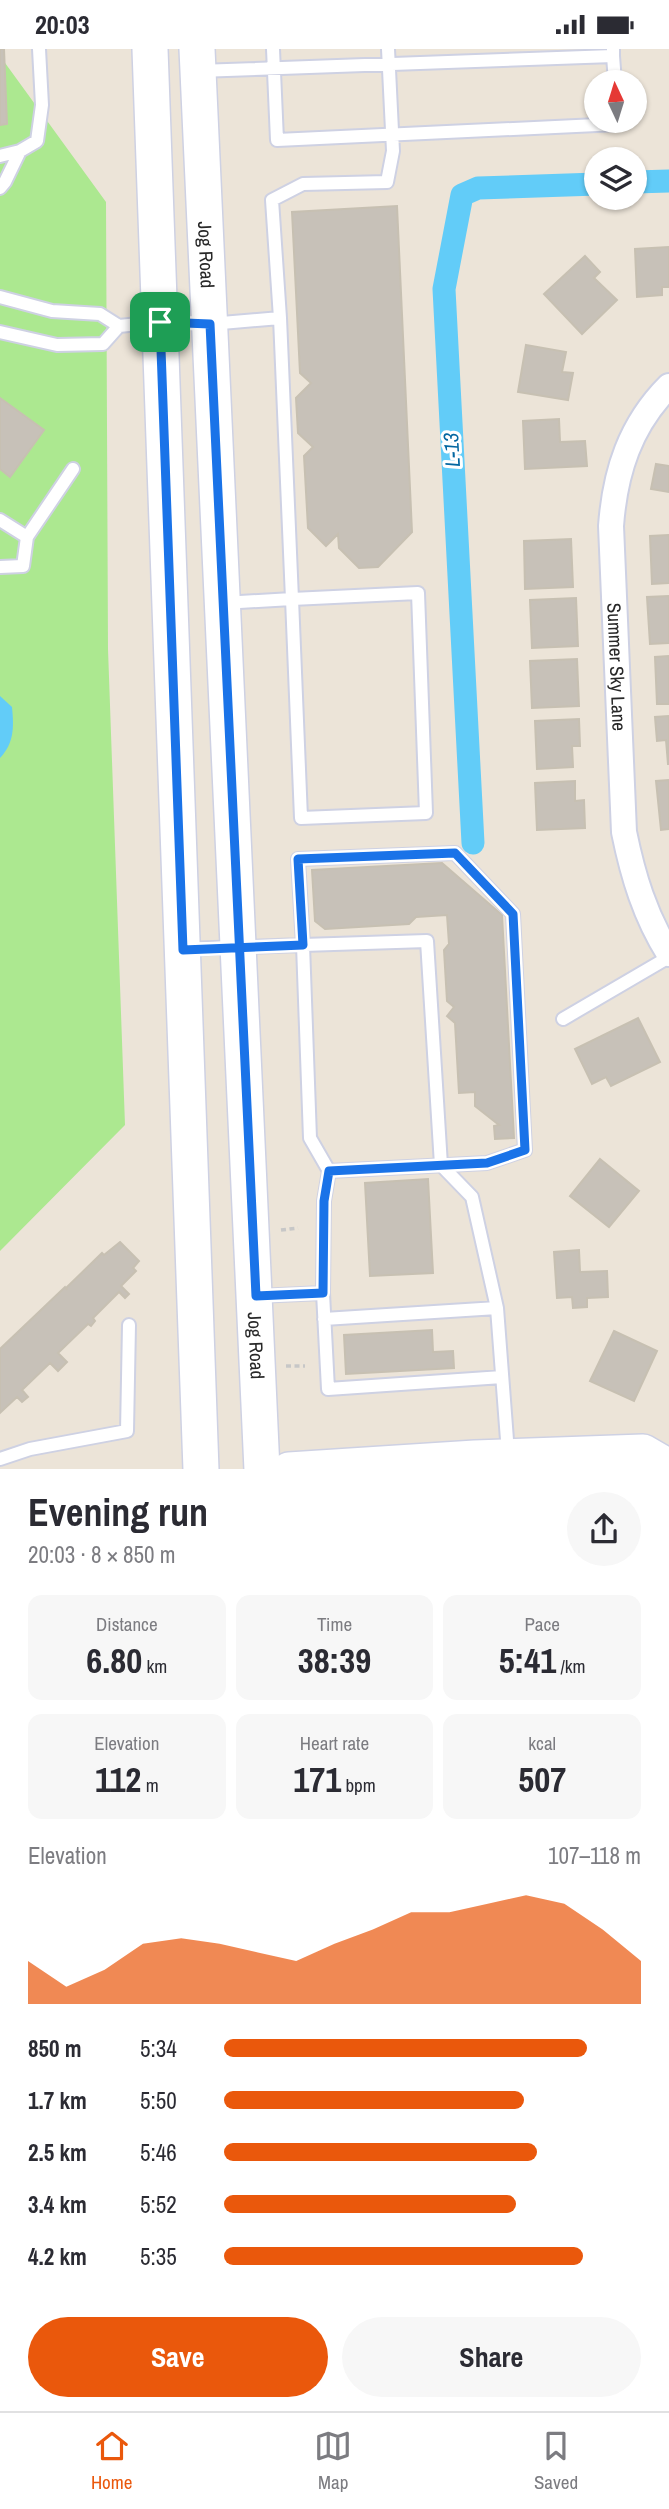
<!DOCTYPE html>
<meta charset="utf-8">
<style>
:root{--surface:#fff;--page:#f7f7f7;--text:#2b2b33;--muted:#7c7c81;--line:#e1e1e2;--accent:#ea580c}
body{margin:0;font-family:"Archivo Narrow",sans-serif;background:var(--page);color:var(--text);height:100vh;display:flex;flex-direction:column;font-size:26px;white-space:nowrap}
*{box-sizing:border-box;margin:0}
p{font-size:23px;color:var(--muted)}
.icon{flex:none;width:38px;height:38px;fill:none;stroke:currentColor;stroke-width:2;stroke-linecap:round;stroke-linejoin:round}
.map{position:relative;height:1420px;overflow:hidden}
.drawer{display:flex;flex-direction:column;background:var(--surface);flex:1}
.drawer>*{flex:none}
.needle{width:46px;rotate:356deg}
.controls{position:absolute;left:584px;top:21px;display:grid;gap:14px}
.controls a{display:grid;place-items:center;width:63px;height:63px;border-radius:50%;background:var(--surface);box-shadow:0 2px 5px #0004;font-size:35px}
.pin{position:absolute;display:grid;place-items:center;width:60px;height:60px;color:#fff;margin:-30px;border-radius:14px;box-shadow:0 4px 10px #0006}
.round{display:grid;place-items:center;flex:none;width:74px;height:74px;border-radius:37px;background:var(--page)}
.head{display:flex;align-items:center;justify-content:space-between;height:119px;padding:0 28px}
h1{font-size:38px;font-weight:700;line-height:52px}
.metrics{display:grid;grid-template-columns:repeat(3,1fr);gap:10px;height:119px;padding:7px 28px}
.metrics div{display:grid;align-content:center;border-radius:14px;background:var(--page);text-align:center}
.metrics b{font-size:35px;font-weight:700}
.metrics small{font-size:19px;font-weight:400}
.metrics p{font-size:19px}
.chart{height:196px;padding:14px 28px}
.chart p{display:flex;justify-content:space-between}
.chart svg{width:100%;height:126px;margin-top:7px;fill:var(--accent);opacity:.7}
.button{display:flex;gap:14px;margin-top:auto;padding:14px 28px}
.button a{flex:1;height:80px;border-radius:42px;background:var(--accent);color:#fff;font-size:28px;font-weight:700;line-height:80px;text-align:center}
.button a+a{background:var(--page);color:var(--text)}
ul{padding:0 28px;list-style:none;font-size:23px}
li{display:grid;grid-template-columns:112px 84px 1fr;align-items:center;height:52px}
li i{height:18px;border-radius:9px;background:var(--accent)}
.status{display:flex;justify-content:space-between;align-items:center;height:49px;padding:0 35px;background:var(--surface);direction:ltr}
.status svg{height:19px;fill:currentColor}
.tab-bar{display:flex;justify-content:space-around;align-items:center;height:98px;border-top:2px solid var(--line);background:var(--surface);font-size:19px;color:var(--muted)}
.tab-bar a{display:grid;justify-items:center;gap:4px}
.tab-bar .on{color:var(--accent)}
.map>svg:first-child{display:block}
</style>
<div class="status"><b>20:03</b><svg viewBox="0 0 49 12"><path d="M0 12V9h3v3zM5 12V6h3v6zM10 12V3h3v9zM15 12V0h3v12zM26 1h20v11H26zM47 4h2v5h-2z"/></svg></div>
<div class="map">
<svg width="669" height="1421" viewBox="0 0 669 1421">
<rect width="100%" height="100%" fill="#ece4d8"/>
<path fill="#ace890" d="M0,7L106,153L108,600L125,1076L0,1202Z"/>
<path fill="#62ccf8" d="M0,647L12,658C14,679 14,694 0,709Z"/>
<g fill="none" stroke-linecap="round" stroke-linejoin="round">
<path stroke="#62ccf8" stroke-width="23" d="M635,133L669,132
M473,794L444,240L462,146L478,139L597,135"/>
</g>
<path fill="#c7c1b8" stroke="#c7c0b2" stroke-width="2" d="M0,0H4L7,75L0,76Z
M397,157L412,483L378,518L359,519L339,499L338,485L326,497L308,479L304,407L313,398L298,384L296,349L311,334L300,324L292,163Z
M669,198V238H662V246L637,248L635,200Z
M585,207L600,223L594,229L617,251L582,285L544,245Z
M526,296L566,303L562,323L573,324L568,351L518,343Z
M0,349L44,381L10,428L0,420Z
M559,370L560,393L585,392L587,417L525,420L523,372Z
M656,415L669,417V443L651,440Z
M669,486V534L652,535L650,487Z
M571,490L573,538L525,540L524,492Z
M669,547V594L650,595L647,548Z
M576,549L578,597L532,599L530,551Z
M669,607V655H657L655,608Z
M577,610L579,657L532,659L530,612Z
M669,667V715H668L666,691L657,692L655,668Z
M579,670L580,697H572L573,718L537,720L535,672Z
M669,731V780L661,781L656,732Z
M575,732V752L584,751L585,779L537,781L535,734Z
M442,814L502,866L514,1089L495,1090L494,1077L499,1076L475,1057V1043L459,1044L455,974L447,967L454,958L447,952L444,901L449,895L447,866L416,868L409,875L325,880L315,872L312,821Z
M638,969L660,1013L611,1037L606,1028L592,1035L575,1000Z
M600,1110L639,1142L609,1178L570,1147Z
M428,1130L433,1224L370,1227L365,1134Z
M120,1193L139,1212L133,1219L136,1222L121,1237L129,1245L125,1249L119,1243L93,1269L95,1272L91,1277L88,1275L58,1304L67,1313L58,1322L50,1314L22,1341L28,1348L22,1353L17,1348L0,1364V1300L65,1238L67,1241L66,1239L102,1204L104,1206Z
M579,1201L580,1223L607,1222L608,1248L587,1249V1258L573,1259L572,1248L557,1249L554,1203Z
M432,1281L433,1303L453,1302L454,1319L346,1325L344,1286Z
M614,1282L657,1302L634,1352L590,1332Z"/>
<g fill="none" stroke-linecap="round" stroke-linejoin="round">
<defs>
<path id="lane" d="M273,0L277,91L618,75V72
M613,7L615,33
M198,22L613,7V0
M0,107L20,102L37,92L42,56L39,0
M0,139L5,133L20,102
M0,248L52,262L100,265L119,277L158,273
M210,275L280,269L272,151L303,135L387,133L393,102L388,0
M0,283L57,296L103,295L119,277
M0,471L27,488L23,517L0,518
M27,488L73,420
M418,544L426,764L301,769L292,550Z
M223,554L292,550L280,269
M185,900L303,896L310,1089L329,1122L487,1114L525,1101L513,865L455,804L298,810L303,896L427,892L441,1116L472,1148L497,1259L508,1404
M563,970L669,908
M323,1244L328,1340L502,1328
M258,1247L323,1244L324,1152L329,1122
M324,1270L497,1259
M0,1410L30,1400L127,1382L129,1276"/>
<g id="street">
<path id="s1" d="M669,337C630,376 615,423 611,477L624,783C633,827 645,867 669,905"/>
</g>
<g id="secondary">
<path d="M150,0L201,1421"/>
<path id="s2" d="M197,0L262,1421"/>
<path d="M289,1421L475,1409L643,1403L669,1418"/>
</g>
</defs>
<use href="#lane" stroke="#ced1e3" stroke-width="16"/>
<use href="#street" stroke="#ced1e3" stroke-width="28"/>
<use href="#secondary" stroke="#ced1e3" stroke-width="38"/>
<path stroke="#c7c7c7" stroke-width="3.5" stroke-dasharray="5 3.5" stroke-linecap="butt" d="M281,1181L298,1179
M286,1317H305"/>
<use href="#lane" stroke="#fff" stroke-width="12"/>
<use href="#street" stroke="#fff" stroke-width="24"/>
<use href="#secondary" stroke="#fff" stroke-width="35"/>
</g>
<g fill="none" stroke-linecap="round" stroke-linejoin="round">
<defs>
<path id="route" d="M160,273L210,275C225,599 241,923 256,1247L323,1244L324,1152L329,1122L487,1114L525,1101L513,865L455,804L298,810L303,896L183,901L160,273"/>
</defs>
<use href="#route" stroke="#fff" stroke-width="14"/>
<use href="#route" stroke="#1a73e8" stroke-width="9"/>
</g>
<g text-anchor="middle" stroke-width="6" stroke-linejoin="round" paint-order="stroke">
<g font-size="19" fill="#282828" stroke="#fff">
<text dy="7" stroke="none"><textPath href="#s2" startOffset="206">Jog Road</textPath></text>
<text dy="7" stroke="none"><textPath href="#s1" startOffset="296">Summer Sky Lane</textPath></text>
<text dy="7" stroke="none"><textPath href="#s2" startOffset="1298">Jog Road</textPath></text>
</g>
<g font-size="21" font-style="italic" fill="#0367a1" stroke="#fff">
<text transform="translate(452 401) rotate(-93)" y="7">L-13</text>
</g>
</g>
</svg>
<div class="controls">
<a><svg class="needle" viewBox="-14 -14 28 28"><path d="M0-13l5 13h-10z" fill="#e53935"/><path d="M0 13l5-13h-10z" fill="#7c7c81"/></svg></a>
<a><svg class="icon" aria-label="layers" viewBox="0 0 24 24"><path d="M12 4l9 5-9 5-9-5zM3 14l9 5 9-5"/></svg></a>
</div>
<div class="pin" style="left:160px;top:273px;background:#1e9e55"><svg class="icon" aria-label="arrive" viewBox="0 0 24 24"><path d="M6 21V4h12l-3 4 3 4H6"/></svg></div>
</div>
<section class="drawer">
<div class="head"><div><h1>Evening run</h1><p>20:03 · 8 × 850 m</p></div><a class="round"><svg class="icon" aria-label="share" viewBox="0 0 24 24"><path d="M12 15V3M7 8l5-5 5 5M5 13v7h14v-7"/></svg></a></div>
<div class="metrics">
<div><p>Distance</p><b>6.80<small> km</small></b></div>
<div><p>Time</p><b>38:39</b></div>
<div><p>Pace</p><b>5:41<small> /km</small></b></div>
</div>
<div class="metrics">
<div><p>Elevation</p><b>112<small> m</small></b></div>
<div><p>Heart rate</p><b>171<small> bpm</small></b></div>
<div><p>kcal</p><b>507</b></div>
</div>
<div class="chart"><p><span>Elevation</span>107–118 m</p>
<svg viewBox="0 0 160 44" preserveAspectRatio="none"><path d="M0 44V29L10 38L20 32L30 23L40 21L50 23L60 26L70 29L80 23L90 18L100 12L110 12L120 9L130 6L140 9L150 18L160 29V44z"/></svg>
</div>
<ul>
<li><b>850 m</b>5:34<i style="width:87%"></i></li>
<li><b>1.7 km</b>5:50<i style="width:72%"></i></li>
<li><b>2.5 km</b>5:46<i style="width:75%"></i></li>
<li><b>3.4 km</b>5:52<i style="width:70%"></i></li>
<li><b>4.2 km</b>5:35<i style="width:86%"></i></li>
</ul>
<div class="button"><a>Save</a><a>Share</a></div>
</section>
<nav class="tab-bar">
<a class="on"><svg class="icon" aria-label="home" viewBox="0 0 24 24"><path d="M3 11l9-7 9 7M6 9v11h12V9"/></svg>Home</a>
<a><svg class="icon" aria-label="map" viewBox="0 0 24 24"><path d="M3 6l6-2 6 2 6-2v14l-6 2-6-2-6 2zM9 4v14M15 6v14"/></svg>Map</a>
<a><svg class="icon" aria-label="saved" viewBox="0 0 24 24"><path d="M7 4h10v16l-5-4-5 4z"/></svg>Saved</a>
</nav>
